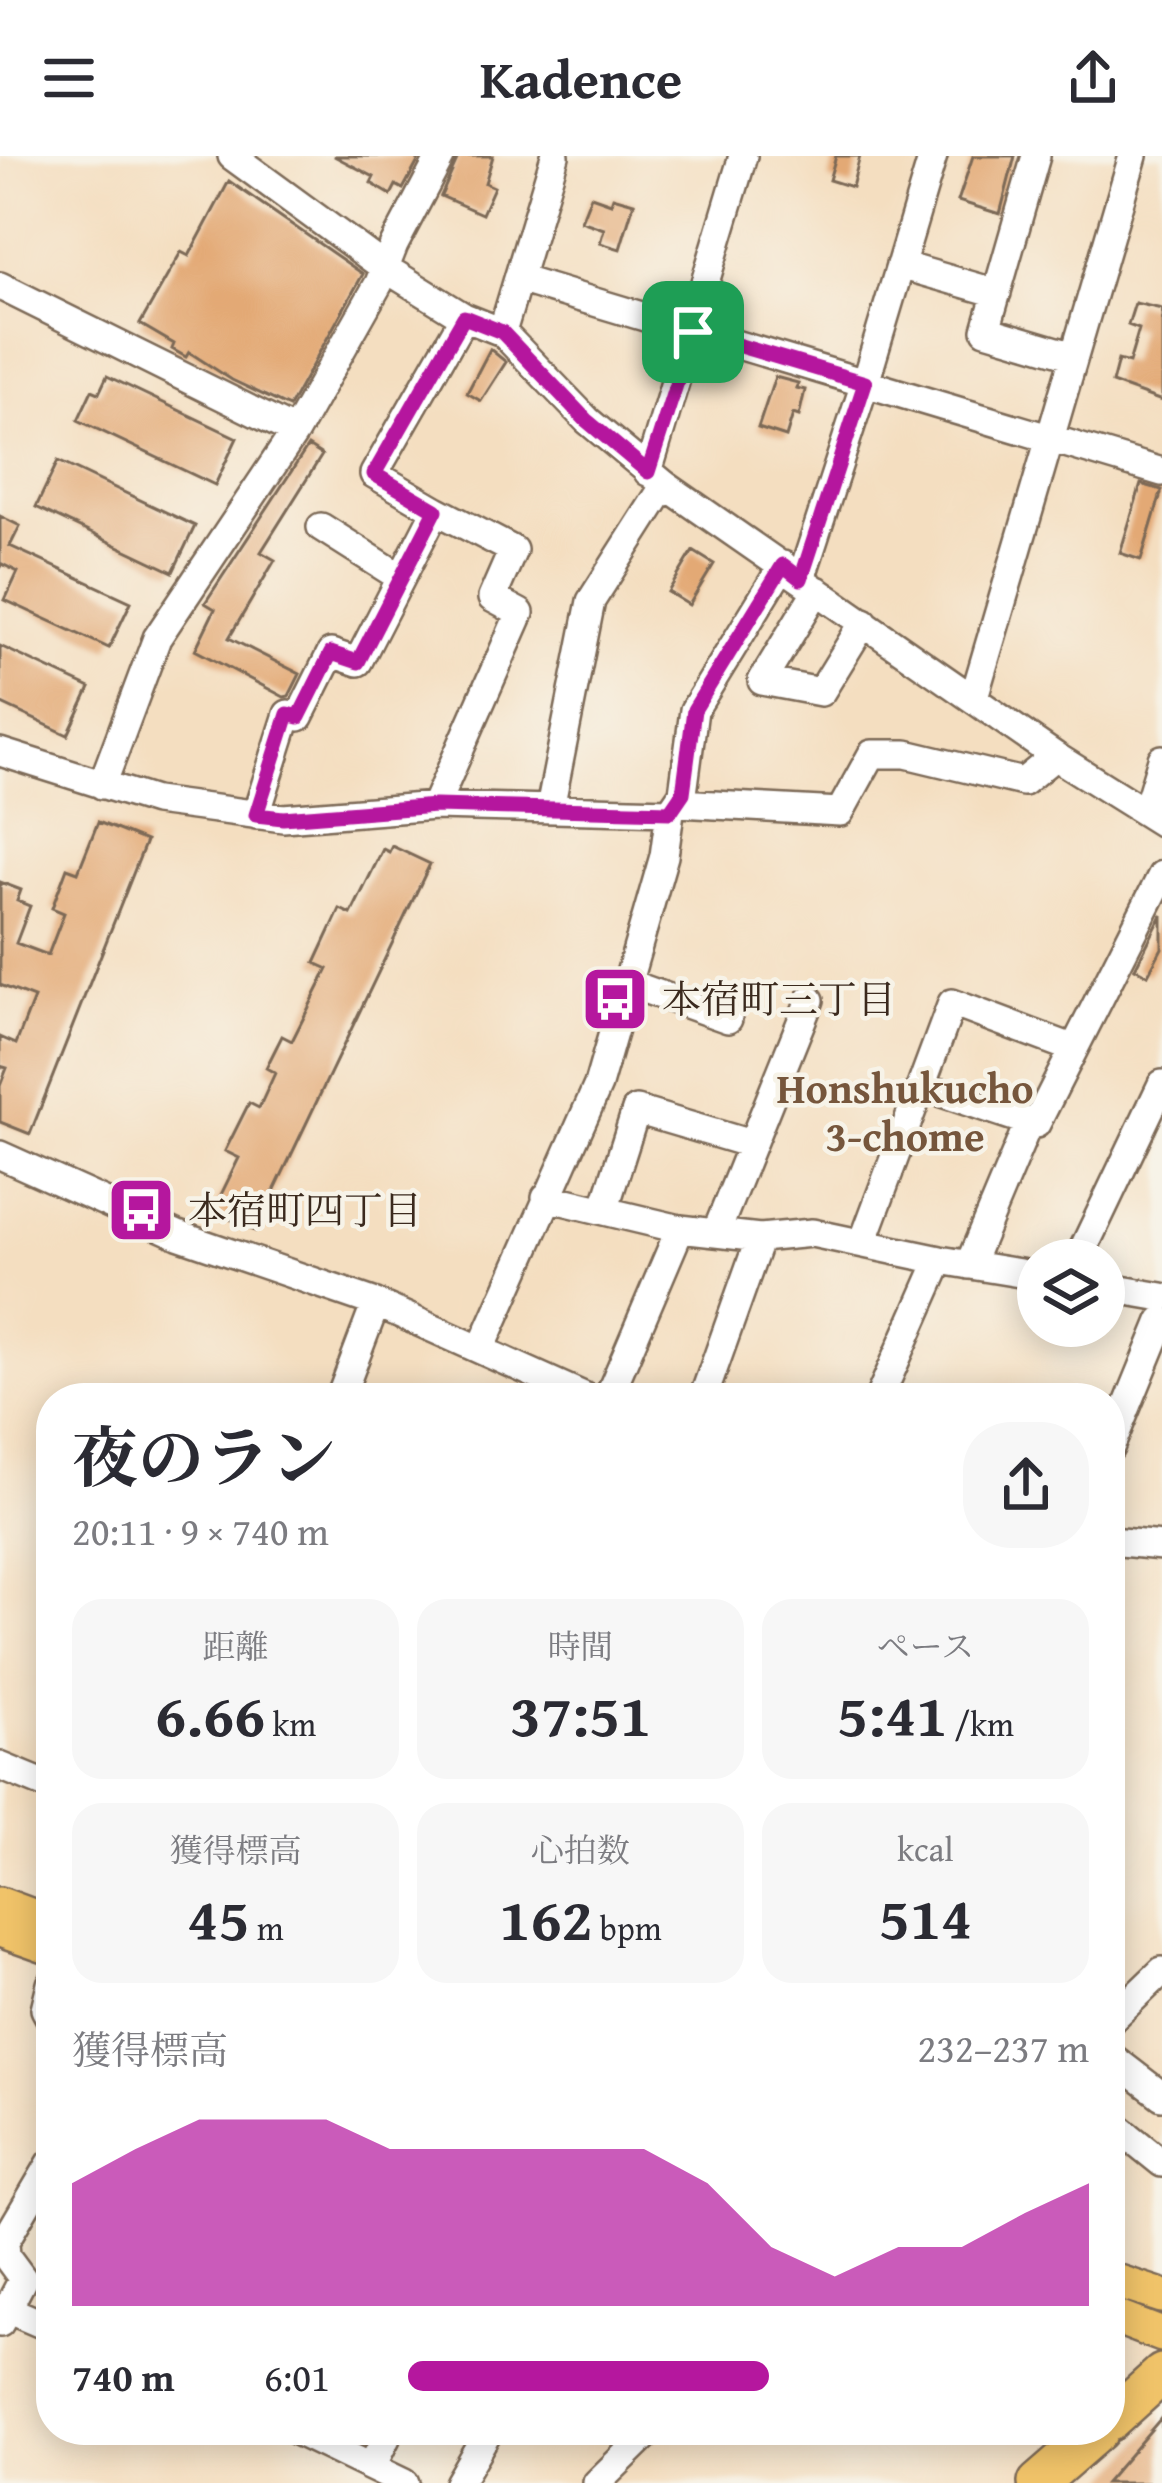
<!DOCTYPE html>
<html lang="ja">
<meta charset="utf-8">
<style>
:root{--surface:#fff;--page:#f7f7f7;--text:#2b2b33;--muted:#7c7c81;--accent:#b5179e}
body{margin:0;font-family:"Gentium Book Plus","Noto Serif JP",serif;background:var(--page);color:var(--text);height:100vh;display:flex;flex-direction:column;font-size:45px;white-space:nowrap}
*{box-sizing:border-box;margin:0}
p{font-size:39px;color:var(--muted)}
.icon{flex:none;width:66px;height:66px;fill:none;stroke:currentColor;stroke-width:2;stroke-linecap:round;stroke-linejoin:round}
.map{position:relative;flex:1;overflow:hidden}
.drawer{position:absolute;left:36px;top:1227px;width:1089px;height:1062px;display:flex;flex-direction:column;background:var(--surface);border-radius:48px;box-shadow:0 6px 30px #0003}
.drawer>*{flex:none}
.fabs{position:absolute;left:1017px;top:1083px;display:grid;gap:24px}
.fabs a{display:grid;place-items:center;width:108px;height:108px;border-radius:50%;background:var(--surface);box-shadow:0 6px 30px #0003;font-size:60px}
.pin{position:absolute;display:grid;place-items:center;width:102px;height:102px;color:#fff;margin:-51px;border-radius:24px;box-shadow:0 6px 18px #0006}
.round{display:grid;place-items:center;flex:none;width:126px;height:126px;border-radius:48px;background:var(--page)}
.headline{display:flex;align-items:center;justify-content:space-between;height:204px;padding:0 36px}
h1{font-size:66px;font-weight:700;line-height:90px}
.stats{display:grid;grid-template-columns:repeat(3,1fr);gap:18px;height:204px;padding:12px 36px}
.stats div{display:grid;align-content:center;border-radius:30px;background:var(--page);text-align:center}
.stats b{font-size:60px;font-weight:700}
.stats small{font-size:33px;font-weight:400}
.stats p{font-size:33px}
.chart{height:336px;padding:24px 36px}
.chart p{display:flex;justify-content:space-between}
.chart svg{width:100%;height:216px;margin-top:12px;fill:var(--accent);opacity:.7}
ul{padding:0 36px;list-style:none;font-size:39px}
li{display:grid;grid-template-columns:192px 144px 1fr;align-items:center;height:90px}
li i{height:30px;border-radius:15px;background:var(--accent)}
header{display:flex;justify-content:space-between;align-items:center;height:156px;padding:0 36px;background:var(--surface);font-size:54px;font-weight:700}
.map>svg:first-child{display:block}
</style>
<header><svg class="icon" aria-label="menu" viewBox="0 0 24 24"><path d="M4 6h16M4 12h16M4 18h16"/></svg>Kadence<svg class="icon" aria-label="share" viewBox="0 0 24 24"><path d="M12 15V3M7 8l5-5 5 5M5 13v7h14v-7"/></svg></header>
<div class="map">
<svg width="1162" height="2327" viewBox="0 0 1162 2327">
<rect width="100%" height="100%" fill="#f7f3e8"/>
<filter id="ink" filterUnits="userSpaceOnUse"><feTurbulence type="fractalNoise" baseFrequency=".00833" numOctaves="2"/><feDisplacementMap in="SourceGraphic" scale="24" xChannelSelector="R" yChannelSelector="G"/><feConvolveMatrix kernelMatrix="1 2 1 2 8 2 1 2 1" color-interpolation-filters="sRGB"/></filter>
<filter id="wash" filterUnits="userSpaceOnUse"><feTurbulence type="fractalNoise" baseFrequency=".004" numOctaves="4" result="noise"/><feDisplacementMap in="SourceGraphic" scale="48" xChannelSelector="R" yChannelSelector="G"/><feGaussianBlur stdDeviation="2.7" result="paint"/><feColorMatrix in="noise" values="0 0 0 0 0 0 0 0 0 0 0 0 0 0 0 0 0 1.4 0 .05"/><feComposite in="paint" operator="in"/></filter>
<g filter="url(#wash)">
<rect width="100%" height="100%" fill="#f4dec0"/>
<g id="blocks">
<path fill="#e3a975" d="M334,0H421L403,33L396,29L391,39L371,27L374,21Z
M459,0H493L485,27L494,31L482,58L441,40Z
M836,0H860L852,31L829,24Z
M973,0H1015L1000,58L958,45Z
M229,25L363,118L289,251L232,224L189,196L186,201L172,193L174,188L140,168L181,96L189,100Z
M591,40L611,47L613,41L634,47L620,93L600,87L604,73L581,65Z
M1135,147L1162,153V245L1112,227L1118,204L1129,207L1139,173L1128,169Z
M490,193L506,206L481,245L467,237Z
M107,220L237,282L215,329L78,264L92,234L99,237Z
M775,221L798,227L796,232L805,234L799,260L793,258L786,281L758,272Z
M308,290L322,299L261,396L275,404L229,482L300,518L289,540L284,541L195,494L215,453L205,447Z
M58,305L195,370L173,416L36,351Z
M1141,328L1162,334L1141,404L1120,397Z
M0,360L20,370L10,390L131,446L109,492L5,444L18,416L2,408L0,411Z
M693,395L714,408L689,449L668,436Z
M0,490L90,532L68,579L0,547Z
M98,666L146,685L30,978L0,966V930L7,912L0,910V881L16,888L34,842L0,829V726L21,734L17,745L30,750L16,787L48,799L64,757L52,752L67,712L78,716Z
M392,690L430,708L255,1075L213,1055L239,1002L225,995L249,947L259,952L275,917L266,912L282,880L292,885L328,813L315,807L340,753L351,758L383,693L389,696Z
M1162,759V792L1148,819L1135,812Z
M1162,2261V2327H1105Z"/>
</g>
</g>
<g filter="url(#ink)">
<use href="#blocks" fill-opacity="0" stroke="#7c6957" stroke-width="3"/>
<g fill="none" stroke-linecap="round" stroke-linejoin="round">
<defs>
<path id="minor" d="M232,0L385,112L464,161L502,176L587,264L665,329L1055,600L1162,667
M1036,0L986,174L1074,200
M900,109L997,137
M518,123L1162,316
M0,130L295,276
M502,176L555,0
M648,316L743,0
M321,371L400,421
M801,423L865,227L933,0
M817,434L762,525L821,536L864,466
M974,541L1133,0
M0,596L155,645L283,662L435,650L670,656
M102,629L157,482L295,276L379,127L394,89L441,0
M679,647L840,656L872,598H906L1023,626L1055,600
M435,650L520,457L492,442L513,394L436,354
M550,652L591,445L665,329
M1146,656L1162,603
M256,659L288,558L299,561L331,497L358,506L436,354L374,318L464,161
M627,827L728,863
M921,930L1029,966
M0,999L178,1079L376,1147L588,1242
M546,1041L680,1073L760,1082L812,1077L940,1104L1038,1120
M604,1054L636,954L751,988
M716,1077L810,844
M863,1086L952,847L1072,892
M1078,1104L1162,928
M969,1109L1029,966L1036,968L1162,719
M1104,1131L1162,1141
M481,1193L598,929L664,700L670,656L683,637L694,554L783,409
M340,1242L376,1147
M608,1242L680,1073
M703,1242L760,1082
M879,1242L940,1104
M1110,1292L1162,1165
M1110,1385L1162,1390
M0,1610L51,1631
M51,1828L45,1853L51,1864
M1110,1865L1162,1815
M1110,1900L1162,1940
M1110,1965L1162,2007
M9,2154L51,2172
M0,2167L23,2123L6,2100L5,2085L51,2007
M294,2274L404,2327
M372,2310L390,2274
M458,2327L489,2274
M597,2327L651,2274"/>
<path id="major" d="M0,1748L51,1767
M0,1774L51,1792
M1110,2123L1162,2140
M1110,2159L1162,2179"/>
<path id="highway" d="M1110,2265L1162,2218
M1038,2327L1099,2274"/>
</defs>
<use href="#minor" stroke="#7c6957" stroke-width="32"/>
<use href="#major" stroke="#7c6957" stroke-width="38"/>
<use href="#highway" stroke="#7c6957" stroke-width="44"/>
<use href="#minor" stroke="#fff" stroke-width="27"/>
<use href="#major" stroke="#f0c369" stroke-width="33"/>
<use href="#highway" stroke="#f0c369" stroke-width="39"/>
</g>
</g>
<g fill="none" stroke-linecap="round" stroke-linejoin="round" filter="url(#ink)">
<defs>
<path id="route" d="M464,161L502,176L586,264L648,316L693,176L865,227L801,423L783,409L694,554L683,637L670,656L435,650L283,662L256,659L288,558L299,561L331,497L358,506L436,354L374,318Z"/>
</defs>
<use href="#route" stroke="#fff" stroke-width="24"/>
<use href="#route" stroke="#b5179e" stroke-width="15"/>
</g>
<defs>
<symbol id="bus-square" viewBox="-11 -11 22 22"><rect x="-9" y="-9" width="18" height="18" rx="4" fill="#b5179e" stroke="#f7f3e8"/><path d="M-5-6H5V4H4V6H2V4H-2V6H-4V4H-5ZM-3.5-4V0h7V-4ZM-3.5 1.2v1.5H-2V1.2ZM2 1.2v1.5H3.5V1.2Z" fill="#fff"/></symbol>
</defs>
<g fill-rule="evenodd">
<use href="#bus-square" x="577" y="805" width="76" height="76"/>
<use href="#bus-square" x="103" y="1016" width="76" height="76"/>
</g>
<g text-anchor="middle" stroke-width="9" stroke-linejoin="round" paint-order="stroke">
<g font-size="39" fill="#3b2a1e" stroke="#f7f3e8" text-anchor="start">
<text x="662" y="857">本宿町三丁目</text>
<text x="188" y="1068">本宿町四丁目</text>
</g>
<g font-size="42" font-weight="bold" fill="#76563c" stroke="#f7f3e8">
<text x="905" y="947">Honshukucho<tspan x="905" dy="48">3-chome</tspan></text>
</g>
</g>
</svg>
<div class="fabs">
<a><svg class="icon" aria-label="layers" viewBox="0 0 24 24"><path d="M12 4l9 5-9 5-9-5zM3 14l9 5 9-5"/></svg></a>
</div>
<div class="pin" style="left:693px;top:176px;background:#1e9e55"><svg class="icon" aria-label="arrive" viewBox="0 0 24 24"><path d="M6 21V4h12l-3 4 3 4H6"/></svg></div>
<section class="drawer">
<div class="headline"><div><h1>夜のラン</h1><p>20:11 · 9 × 740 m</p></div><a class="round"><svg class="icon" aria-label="share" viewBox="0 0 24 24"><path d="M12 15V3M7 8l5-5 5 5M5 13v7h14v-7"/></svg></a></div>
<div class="stats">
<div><p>距離</p><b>6.66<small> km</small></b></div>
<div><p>時間</p><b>37:51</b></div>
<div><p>ペース</p><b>5:41<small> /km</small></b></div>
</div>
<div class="stats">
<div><p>獲得標高</p><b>45<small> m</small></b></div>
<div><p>心拍数</p><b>162<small> bpm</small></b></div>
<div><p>kcal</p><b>514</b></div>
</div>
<div class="chart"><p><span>獲得標高</span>232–237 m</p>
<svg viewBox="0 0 160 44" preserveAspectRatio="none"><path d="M0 44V19L10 12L20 6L30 6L40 6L50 12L60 12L70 12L80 12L90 12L100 19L110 32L120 38L130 32L140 32L150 25L160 19V44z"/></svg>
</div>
<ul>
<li><b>740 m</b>6:01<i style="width:53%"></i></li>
</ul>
</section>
</div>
